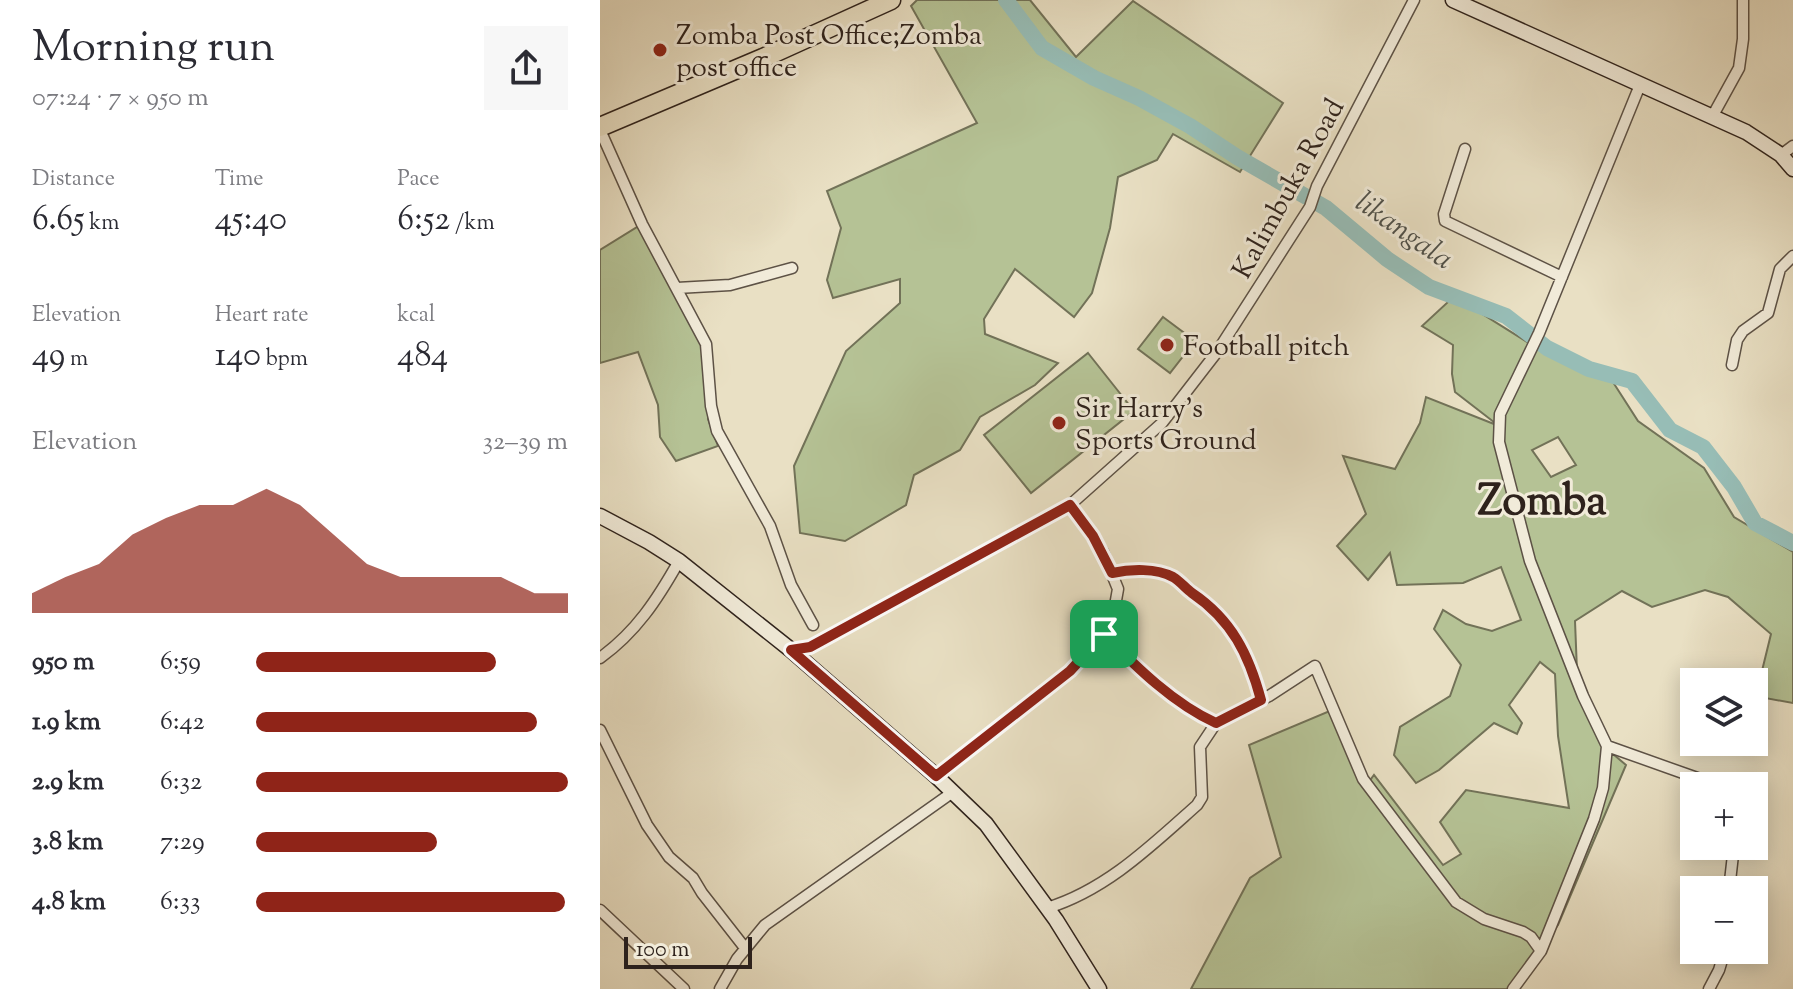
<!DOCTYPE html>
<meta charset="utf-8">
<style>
:root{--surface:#fff;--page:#f7f7f7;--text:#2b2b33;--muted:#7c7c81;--accent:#8f2418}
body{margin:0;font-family:"Sorts Mill Goudy",serif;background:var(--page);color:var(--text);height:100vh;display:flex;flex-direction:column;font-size:30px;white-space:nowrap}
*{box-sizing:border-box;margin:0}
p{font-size:26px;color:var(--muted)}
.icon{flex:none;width:44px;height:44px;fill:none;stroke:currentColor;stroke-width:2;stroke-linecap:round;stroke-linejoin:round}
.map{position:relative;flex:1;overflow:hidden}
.panel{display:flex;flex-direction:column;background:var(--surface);width:600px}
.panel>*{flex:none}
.controls{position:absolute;left:1080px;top:668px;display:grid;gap:16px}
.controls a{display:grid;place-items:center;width:88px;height:88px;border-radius:0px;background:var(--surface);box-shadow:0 4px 20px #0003;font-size:40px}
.scale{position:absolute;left:24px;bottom:20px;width:128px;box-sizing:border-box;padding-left:8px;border:4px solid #2e221c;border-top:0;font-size:22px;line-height:28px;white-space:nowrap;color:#2e221c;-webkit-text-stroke:6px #f1ebd9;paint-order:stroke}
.pin{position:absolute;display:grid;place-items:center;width:68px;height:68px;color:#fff;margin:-34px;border-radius:16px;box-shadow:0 4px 12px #0006}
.round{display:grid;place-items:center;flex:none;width:84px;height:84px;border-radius:0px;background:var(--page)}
.summary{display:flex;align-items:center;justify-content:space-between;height:136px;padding:0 32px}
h1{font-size:44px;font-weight:600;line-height:60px}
.metrics{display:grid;grid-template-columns:repeat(3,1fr);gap:12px;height:136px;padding:8px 32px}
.metrics div{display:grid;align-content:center}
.metrics b{font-size:34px;font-weight:600}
.metrics small{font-size:22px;font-weight:400}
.metrics p{font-size:22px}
.chart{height:224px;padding:16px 32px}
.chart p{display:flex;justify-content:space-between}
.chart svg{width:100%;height:144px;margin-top:8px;fill:var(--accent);opacity:.7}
ul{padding:0 32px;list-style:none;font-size:26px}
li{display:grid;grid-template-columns:128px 96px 1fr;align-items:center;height:60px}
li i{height:20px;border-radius:10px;background:var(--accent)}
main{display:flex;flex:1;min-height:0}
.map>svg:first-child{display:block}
</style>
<main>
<section class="panel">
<div class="summary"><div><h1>Morning run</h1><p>07:24 · 7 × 950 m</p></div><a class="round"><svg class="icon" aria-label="share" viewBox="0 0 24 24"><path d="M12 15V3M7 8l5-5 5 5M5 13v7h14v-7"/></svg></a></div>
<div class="metrics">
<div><p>Distance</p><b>6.65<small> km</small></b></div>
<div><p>Time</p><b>45:40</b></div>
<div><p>Pace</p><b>6:52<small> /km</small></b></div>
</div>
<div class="metrics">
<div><p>Elevation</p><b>49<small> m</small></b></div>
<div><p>Heart rate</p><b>140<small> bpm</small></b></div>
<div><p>kcal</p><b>484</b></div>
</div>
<div class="chart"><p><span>Elevation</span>32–39 m</p>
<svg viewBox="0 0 160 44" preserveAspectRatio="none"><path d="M0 44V38L10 33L20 29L30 20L40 15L50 11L60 11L70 6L80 11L90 20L100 29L110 33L120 33L130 33L140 33L150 38L160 38V44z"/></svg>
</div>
<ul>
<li><b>950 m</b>6:59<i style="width:77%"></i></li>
<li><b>1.9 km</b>6:42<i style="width:90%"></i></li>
<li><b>2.9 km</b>6:32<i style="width:100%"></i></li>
<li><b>3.8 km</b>7:29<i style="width:58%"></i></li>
<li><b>4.8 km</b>6:33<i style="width:99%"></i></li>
</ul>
</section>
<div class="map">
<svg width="1193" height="989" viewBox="0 0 1193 989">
<rect width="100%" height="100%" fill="#e9e0c4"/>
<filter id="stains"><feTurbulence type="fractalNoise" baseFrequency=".0025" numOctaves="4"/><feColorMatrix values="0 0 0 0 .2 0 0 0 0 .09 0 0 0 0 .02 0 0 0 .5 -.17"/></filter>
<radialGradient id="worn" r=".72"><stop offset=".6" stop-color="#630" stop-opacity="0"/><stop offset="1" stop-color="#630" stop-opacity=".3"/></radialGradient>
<path fill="#b5c295" stroke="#727258" stroke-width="2" fill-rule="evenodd" d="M317,0H430L476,57L533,1L683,103L640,172L573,134L557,160L518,177L510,228L492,293L474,317L415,269L384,319L385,334L458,363L435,385L380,417L360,450L314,475L306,505L245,541L200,533L194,466L246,351L300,303V279L233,298L227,280L241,228L227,191L377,123L311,6Z
M42,224L109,343L108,419L118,446L76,461L60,437L58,405L38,352L0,363V250Z
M849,301L871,307L953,358L1011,379L1038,421L1104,468L1134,517L1193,552V703L1165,698L1160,679L1171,634L1128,597L1105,590L1052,607L1022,591L975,621L977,671L1007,749L1026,765L958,925L908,989H591L650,878L681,857L649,745L732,710L765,787L774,775L843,865L861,854L840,822L866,790L969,808L958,736L955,674L940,662L909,705L922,723L917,734L894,723L839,770L816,783L794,755L800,727L850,696L861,665L834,629L843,610L866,624L892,631L921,620L901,567L863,583L797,585L790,553L768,580L737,546L766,514L743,456L795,469L820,423L826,397L899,426L855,392L852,374L853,345L822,326ZM958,437L976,465L951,477L932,450Z
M563,317L595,341L570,373L538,349Z
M488,353L534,411L431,493L384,435Z"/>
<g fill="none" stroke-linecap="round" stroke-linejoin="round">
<path stroke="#97bdb6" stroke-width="16" d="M406,0L442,48L494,78L539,98L590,126L637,157L726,208L787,259L829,287L906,316L947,348L989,369L1032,381L1070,430L1103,447L1134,487L1155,523L1193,543"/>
<defs>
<path id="street" d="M1112,117L1139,68L1143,39V0
M0,130L42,224L106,344L111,406L117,431L170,526L191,585L213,625
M865,149L844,214L845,221L962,277
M1181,155L1193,146
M77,288L130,285L192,268
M1132,365L1137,340L1143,331L1168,313L1180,269L1193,256
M512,573C531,569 556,568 573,578C580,582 586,589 592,593C632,620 649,655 661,700
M504,634C536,667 574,704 616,723
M191,650L210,647L470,505L562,423L617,352L710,207L717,186L814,0
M0,658C36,632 57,600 79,561
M0,730L47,825L69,857L93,878L102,893L145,948
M1007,746L1100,779L1107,786
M336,776L470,671L502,638L513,617L518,589L503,552L470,505
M1129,890L1134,846
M447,908C506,890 551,846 597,805L602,797L600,747L616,723L669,696L715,666L763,779L856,902L884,919L923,932L931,937L941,951
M0,910L84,989
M120,989L137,959L165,925L353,792
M913,989L941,951L994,819L1003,788L1007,746L983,696L930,561L899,442L900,414L939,333L1040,85
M1109,989L1119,970L1125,950"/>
<path id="secondary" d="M853,0L1146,132L1181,155L1193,169
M0,516L49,542L79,561L191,650L336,776L386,824L456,920L499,989"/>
<path id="highway" d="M0,127L163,58L291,0"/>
</defs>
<use href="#street" stroke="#5d5246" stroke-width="13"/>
<use href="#secondary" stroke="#2e221c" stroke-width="17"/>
<use href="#highway" stroke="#2e221c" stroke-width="21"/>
<use href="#street" stroke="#f1ebd9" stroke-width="10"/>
<use href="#secondary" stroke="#f1ebd9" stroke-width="14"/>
<use href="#highway" stroke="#e9e0c4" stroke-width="18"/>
</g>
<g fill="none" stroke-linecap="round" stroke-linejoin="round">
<defs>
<path id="route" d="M470,505L493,536L512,573C531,569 556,568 573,577C580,581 586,589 592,593C632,620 649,655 661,700L616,723C574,704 536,667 504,634L470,671L336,776L191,650L210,647Z"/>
</defs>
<use href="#route" stroke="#fff" stroke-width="16"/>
<use href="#route" stroke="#8f2418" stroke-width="10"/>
</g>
<g fill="#8f2418" stroke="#f1ebd9" stroke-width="3">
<circle cx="60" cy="50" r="8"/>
<circle cx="567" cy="345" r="8"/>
<circle cx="459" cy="423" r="8"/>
</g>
<g text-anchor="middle" stroke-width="6" stroke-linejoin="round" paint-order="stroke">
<g font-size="28" fill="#2e221c" stroke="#f1ebd9" text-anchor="start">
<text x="76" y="44">Zomba Post Office;Zomba<tspan x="76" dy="32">post office</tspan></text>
<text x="583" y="355">Football pitch</text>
<text x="475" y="417">Sir Harry's<tspan x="475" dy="32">Sports Ground</tspan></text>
</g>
<g font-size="28" fill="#2e221c" stroke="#f1ebd9">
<text transform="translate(687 188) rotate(-61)" y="10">Kalimbuka Road</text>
</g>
<g font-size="30" font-style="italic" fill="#4e504a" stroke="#f1ebd9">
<text transform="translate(805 230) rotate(35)" y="10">likangala</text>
</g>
<g font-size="44" font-weight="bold" fill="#2e221c" stroke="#f1ebd9">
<text x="942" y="514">Zomba</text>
</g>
</g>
<rect width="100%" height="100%" filter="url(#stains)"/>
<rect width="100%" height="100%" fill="url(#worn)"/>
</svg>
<div class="controls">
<a><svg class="icon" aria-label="layers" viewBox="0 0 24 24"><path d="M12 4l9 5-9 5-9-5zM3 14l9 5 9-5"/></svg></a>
<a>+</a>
<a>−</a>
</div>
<div class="scale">100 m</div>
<div class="pin" style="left:504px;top:634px;background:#1e9e55"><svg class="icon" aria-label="arrive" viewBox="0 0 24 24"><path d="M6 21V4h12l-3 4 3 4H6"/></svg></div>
</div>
</main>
